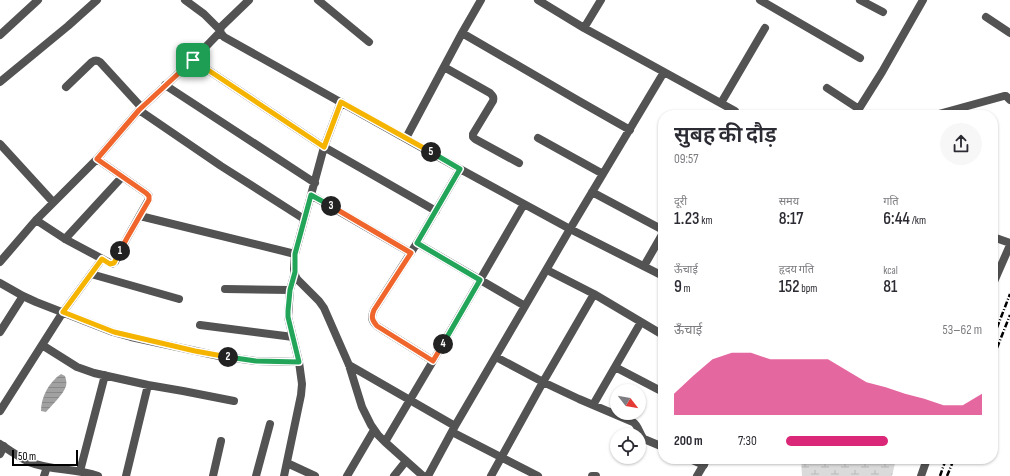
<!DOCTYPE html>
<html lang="hi">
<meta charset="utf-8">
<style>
:root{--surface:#fff;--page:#f7f7f7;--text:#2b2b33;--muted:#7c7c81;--accent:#db2777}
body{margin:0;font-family:"Sofia Sans Condensed","Noto Sans Devanagari",sans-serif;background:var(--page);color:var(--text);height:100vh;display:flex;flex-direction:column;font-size:15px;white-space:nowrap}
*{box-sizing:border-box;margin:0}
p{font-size:13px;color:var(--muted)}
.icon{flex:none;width:22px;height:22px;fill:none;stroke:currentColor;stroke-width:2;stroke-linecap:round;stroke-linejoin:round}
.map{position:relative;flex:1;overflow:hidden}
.details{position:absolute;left:658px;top:110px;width:340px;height:354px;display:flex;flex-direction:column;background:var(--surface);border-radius:16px;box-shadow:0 1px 3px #0004}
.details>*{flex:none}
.needle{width:26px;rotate:121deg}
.tools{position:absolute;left:610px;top:384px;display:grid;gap:8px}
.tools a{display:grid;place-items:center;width:36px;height:36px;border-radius:50%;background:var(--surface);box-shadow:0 1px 3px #0004;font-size:20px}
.scale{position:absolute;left:12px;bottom:10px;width:66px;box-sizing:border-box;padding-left:4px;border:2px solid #000;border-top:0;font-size:11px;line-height:14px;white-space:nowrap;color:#000;-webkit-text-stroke:3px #fff;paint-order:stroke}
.pin{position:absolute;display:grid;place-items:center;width:34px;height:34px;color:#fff;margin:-17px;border-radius:8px;box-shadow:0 2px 6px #0006}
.km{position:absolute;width:20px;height:20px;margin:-10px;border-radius:50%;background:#222;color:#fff;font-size:11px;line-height:20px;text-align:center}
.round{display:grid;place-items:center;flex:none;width:42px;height:42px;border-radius:21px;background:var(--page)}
.head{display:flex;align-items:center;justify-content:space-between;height:68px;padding:0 16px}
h1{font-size:22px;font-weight:600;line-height:30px}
.figures{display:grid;grid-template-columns:repeat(3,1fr);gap:6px;height:68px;padding:4px 16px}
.figures div{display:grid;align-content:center}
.figures b{font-size:17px;font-weight:600}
.figures small{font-size:11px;font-weight:400}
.figures p{font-size:11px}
.chart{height:112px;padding:8px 16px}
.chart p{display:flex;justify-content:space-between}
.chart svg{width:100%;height:72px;margin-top:4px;fill:var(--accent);opacity:.7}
ul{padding:0 16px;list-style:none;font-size:13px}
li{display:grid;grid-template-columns:64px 48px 1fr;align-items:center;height:30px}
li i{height:10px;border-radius:5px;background:var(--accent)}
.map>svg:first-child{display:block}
</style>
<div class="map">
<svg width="1010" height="476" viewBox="0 0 1010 476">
<defs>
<pattern id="wetland-marsh" width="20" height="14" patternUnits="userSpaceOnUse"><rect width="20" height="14" fill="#dadada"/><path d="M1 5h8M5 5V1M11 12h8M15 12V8" fill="none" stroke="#b9b9b9"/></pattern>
<pattern id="water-rules" width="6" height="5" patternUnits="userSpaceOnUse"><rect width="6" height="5" fill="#a1a1a1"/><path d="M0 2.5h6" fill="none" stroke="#898989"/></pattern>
</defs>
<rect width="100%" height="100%" fill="#fff"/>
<path fill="url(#wetland-marsh)" d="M801,459H896L892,476H802Z"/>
<path fill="url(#water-rules)" d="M61,374L65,376C66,379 67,383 66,386C63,395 52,405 46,412L41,411C41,397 49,382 61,374Z"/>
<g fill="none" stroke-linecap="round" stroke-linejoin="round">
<path stroke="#535353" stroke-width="8" d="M185,0L204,14L220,30
M249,0L221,27L220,32L224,37L460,169L570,229L663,276
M318,0L369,42
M538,0L584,28L735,111
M760,0L860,58
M860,0L883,12
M986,17L1010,33
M584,28L601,0
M462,33L579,101L630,130
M0,35L38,0
M193,60L324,147L436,211
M444,67L490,93C493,96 494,97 493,101L473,134V137L475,139L519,163
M0,82L68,26L97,0
M165,85L315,183
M66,87L92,62C95,60 97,60 100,62L142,108
M827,88L859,109
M341,102L324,147L295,254L294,269L295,275L297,279L319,301L324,308L349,365L362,407L371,425L378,435L385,442L423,476
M721,103L765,28
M139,110L221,166L304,219
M855,115L882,72L923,0
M935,115L1004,96H1006L1010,100
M406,138L462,33L481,0
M538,138L603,174
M0,144L53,202
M592,192L663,230
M311,195L411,253
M140,216L295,254
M36,220L65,239L110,263L112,264L115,262L127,238L149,199V196L146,193L97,159
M993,237L1010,243
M65,239L122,177
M417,243L525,306
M0,262L36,220L97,159L139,110L193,60L220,32
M644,266L663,233
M547,270L594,294L663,335
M91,274L179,299
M0,283L23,296L36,302L113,332L131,337L219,356L256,361L299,362
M993,284L1010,245
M225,289L290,290
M200,325L293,337
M0,332L23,296
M42,345L77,367L94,373L148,385L183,391L234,401
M496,357L543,382L579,399L633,422C639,426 639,434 644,439L663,447
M433,361L377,326C371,320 371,317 374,310L417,243L460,169
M349,365L455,426
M615,367L663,392
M593,405L641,322
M0,411L63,312L102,259
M452,432L538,476
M385,442L433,361L524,204
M0,444C9,450 19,457 29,462C51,471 76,468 98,476
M0,454L4,446
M690,459L704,465
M287,463L315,476
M80,471L105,375
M44,476L47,467
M126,476L148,385
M213,476L221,441
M256,476L270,424
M284,476L301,395L302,384L299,362L288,317L290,290L295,272
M347,476L374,430
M394,476L406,461
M428,476L455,426L570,229L664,72
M491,476L543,382L594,294
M592,476H596
M697,476L707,459
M921,476L927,459"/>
<path stroke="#000" stroke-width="2.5" stroke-dasharray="6 2 1 2" stroke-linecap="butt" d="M993,338L1010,294
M993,358L1010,315
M940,476L946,459
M947,476L954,459"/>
</g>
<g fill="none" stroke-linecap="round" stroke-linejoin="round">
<defs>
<path id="split-1" d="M120,251L127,238L149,200V196L146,193L97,159L139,110L193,60"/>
<path id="split-2" d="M120,251L114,263L110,264L102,259L63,312L114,332L195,351L228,357"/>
<path id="split-3" d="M228,357L256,361L299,362L288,317V311L290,290L295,272V254L311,195L331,206"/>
<path id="split-4" d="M331,206L411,253L374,310C371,317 372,320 377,326L433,361L443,344"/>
<path id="split-5" d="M431,152L460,169L417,243L480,280L443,344"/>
<path id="split-6" d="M193,60L324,147L341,102L431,152"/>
</defs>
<use href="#split-1" stroke="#fff" stroke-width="8"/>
<use href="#split-2" stroke="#fff" stroke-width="8"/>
<use href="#split-3" stroke="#fff" stroke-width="8"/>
<use href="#split-4" stroke="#fff" stroke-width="8"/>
<use href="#split-5" stroke="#fff" stroke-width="8"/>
<use href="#split-6" stroke="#fff" stroke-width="8"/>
<use href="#split-1" stroke="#f0652b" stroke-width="5"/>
<use href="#split-2" stroke="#f5b400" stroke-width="5"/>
<use href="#split-3" stroke="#22a559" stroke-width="5"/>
<use href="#split-4" stroke="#f0652b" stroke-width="5"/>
<use href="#split-5" stroke="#22a559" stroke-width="5"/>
<use href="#split-6" stroke="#f5b400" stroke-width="5"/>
</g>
</svg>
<div class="tools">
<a><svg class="needle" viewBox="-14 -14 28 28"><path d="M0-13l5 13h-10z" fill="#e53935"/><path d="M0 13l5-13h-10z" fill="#7c7c81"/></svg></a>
<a><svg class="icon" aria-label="locate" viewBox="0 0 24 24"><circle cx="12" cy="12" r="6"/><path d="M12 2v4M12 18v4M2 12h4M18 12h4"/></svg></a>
</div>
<div class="scale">50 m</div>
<div class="pin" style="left:193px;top:60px;background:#1e9e55"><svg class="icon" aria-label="arrive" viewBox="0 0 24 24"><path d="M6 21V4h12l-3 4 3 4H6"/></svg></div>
<b class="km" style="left:120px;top:251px">1</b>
<b class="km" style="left:228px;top:357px">2</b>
<b class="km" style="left:331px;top:206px">3</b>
<b class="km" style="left:443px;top:344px">4</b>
<b class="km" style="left:431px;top:152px">5</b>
<section class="details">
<div class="head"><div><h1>सुबह की दौड़</h1><p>09:57</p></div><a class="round"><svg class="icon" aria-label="share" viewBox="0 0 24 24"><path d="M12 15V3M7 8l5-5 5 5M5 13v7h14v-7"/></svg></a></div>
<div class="figures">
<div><p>दूरी</p><b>1.23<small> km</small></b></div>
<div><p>समय</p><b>8:17</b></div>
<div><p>गति</p><b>6:44<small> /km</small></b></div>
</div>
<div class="figures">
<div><p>ऊँचाई</p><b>9<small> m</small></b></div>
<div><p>हृदय गति</p><b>152<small> bpm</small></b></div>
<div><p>kcal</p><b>81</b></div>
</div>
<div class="chart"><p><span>ऊँचाई</span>53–62 m</p>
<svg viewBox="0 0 160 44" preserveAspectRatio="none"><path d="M0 44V31L10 20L20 10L30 6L40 6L50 10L60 10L70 10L80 10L90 17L100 24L110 27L120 31L130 34L140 38L150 38L160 31V44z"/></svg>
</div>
<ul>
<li><b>200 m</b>7:30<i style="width:52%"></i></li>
</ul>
</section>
</div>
